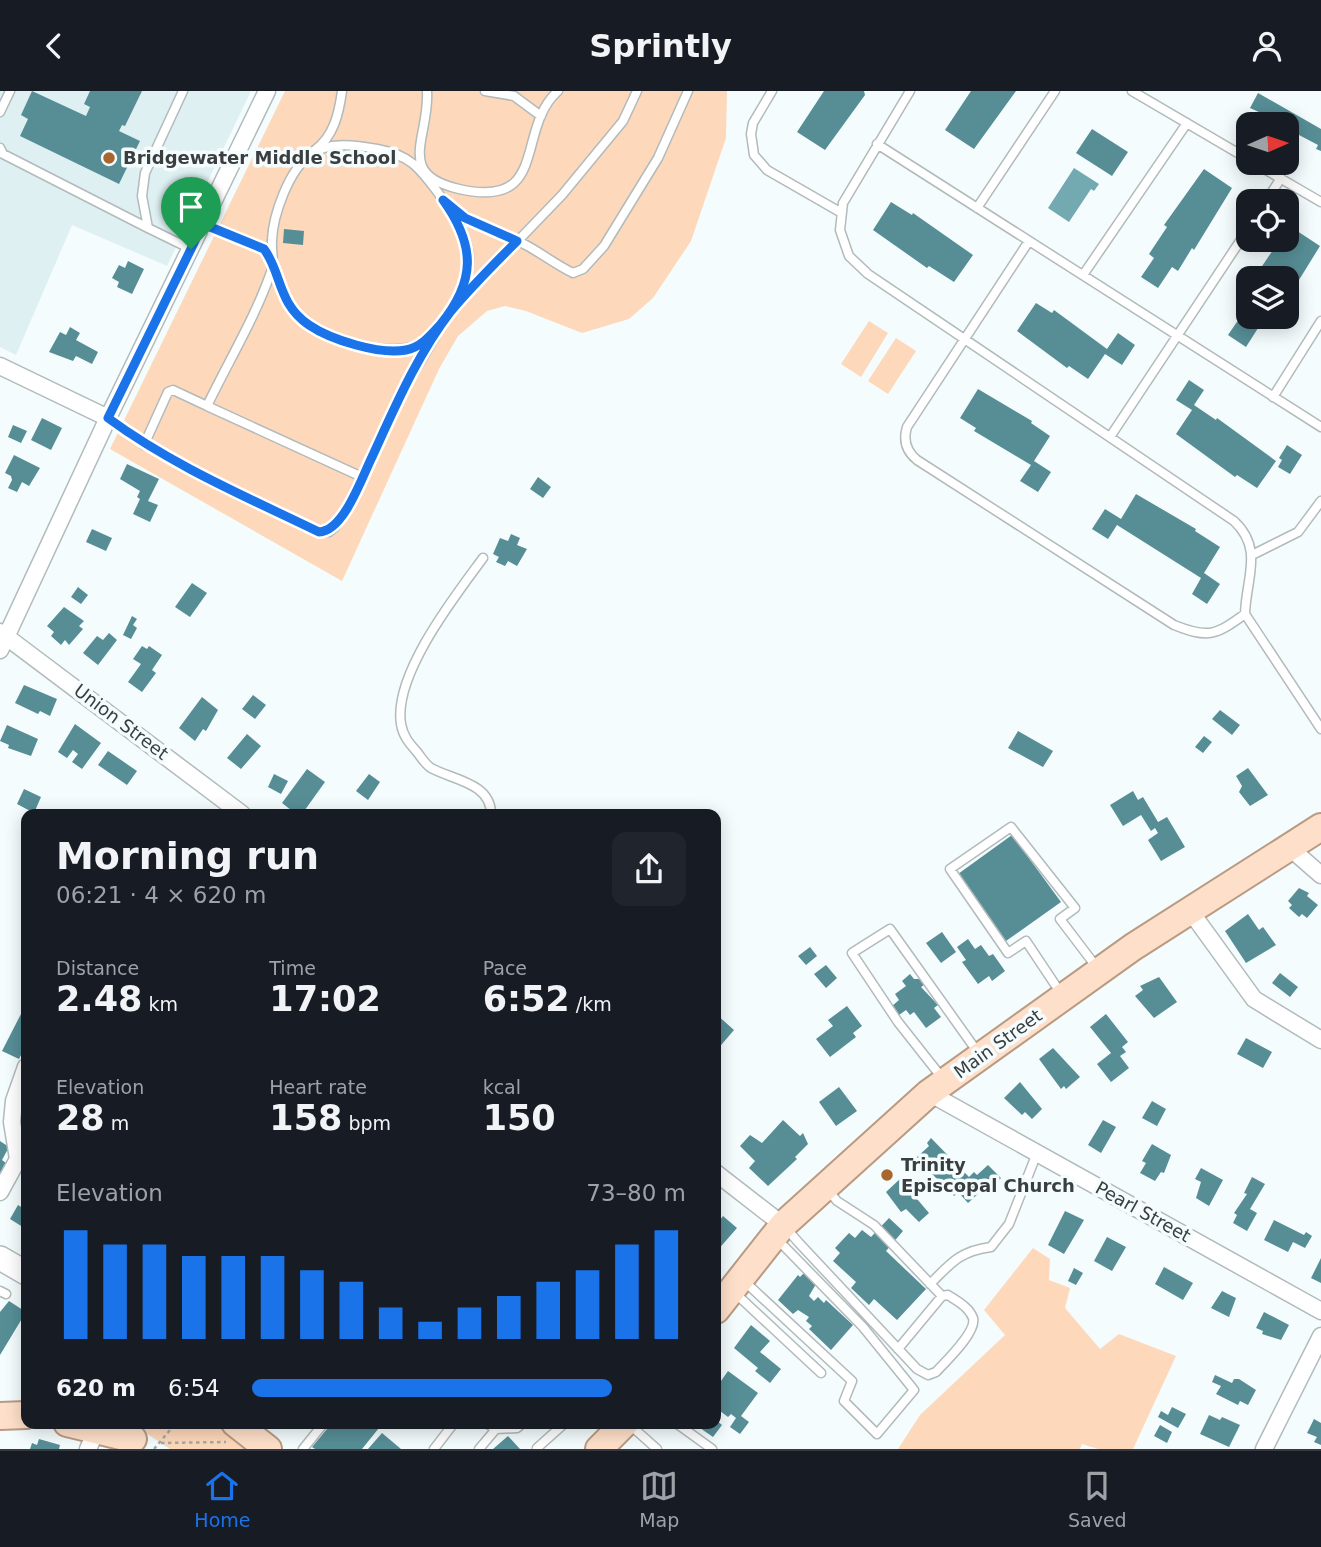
<!DOCTYPE html>
<meta charset="utf-8">
<style>
:root{--surface:#171b24;--page:#20242c;--text:#f1f3f6;--muted:#9ea1a6;--line:#363941;--accent:#1a73e8}
body{margin:0;font-family:"DejaVu Sans",sans-serif;background:var(--page);color:var(--text);height:100vh;display:flex;flex-direction:column;font-size:26px;white-space:nowrap}
*{box-sizing:border-box;margin:0}
p{font-size:23px;color:var(--muted)}
.icon{flex:none;width:38px;height:38px;fill:none;stroke:currentColor;stroke-width:2;stroke-linecap:round;stroke-linejoin:round}
.map{position:relative;flex:1;overflow:hidden}
.sheet{position:absolute;left:21px;top:718px;width:700px;height:620px;display:flex;flex-direction:column;background:var(--surface);border-radius:14px;box-shadow:0 4px 18px #0003}
.sheet>*{flex:none}
.needle{width:46px;rotate:87deg}
.tools{position:absolute;left:1236px;top:21px;display:grid;gap:14px}
.tools a{display:grid;place-items:center;width:63px;height:63px;border-radius:14px;background:var(--surface);box-shadow:0 4px 18px #0003;font-size:35px}
.pin{position:absolute;display:grid;place-items:center;width:60px;height:60px;color:#fff;margin:-72px -30px;border-radius:50% 50% 50% 0;rotate:-45deg;box-shadow:0 0 7px #0007}
.pin .icon{rotate:45deg}
.round{display:grid;place-items:center;flex:none;width:74px;height:74px;border-radius:14px;background:var(--page)}
.head{display:flex;align-items:center;justify-content:space-between;height:119px;padding:0 35px}
h1{font-size:38px;font-weight:700;line-height:52px}
.metrics{display:grid;grid-template-columns:repeat(3,1fr);gap:10px;height:119px;padding:7px 35px}
.metrics div{display:grid;align-content:center}
.metrics b{font-size:35px;font-weight:700}
.metrics small{font-size:19px;font-weight:400}
.metrics p{font-size:19px}
.chart{height:196px;padding:14px 35px}
.chart p{display:flex;justify-content:space-between}
.chart svg{width:100%;height:126px;margin-top:7px;stroke:var(--accent);stroke-width:6}
ul{padding:0 35px;list-style:none;font-size:23px}
li{display:grid;grid-template-columns:112px 84px 1fr;align-items:center;height:52px}
li i{height:18px;border-radius:9px;background:var(--accent)}
header{display:flex;justify-content:space-between;align-items:center;height:91px;padding:0 35px;background:var(--surface);font-size:32px;font-weight:700}
.tab-bar{display:flex;justify-content:space-around;align-items:center;height:98px;border-top:2px solid var(--line);background:var(--surface);font-size:19px;color:var(--muted)}
.tab-bar a{display:grid;justify-items:center;gap:4px}
.tab-bar .on{color:var(--accent)}
.map>svg:first-child{display:block}
</style>
<header><svg class="icon" aria-label="back" viewBox="0 0 24 24"><path d="M15 5l-7 7 7 7"/></svg>Sprintly<svg class="icon" aria-label="person" viewBox="0 0 24 24"><circle cx="12" cy="8" r="4"/><path d="M4 21q1-7 8-7t8 7"/></svg></header>
<div class="map">
<svg width="1321" height="1358" viewBox="0 0 1321 1358">
<rect width="100%" height="100%" fill="#f4fcfe"/>
<path fill="#def0f2" d="M0,0H251L167,175L72,134L16,264L0,256Z"/>
<path fill="#fed8ba" d="M285,0H727L726,47L691,150L653,207L629,228L582,242L526,220L505,215L487,220L458,245L439,278L342,490L110,358Z
M869,230L888,242L861,286L841,273Z
M896,247L916,260L888,303L868,290Z
M1033,1157L1050,1168L1049,1189L1070,1197L1065,1217L1100,1258L1119,1243L1176,1265L1133,1358H1098L1082,1353L1080,1358H898L920,1324L1005,1244L984,1219Z
M131,1332H221L253,1358H170Z"/>
<path fill="#73aab2" d="M1074,77L1099,93L1094,100L1091,98L1069,131L1048,117Z"/>
<path fill="#578e96" d="M32,0L86,25L90,16L84,13L90,0H142L125,35L122,34L119,40L140,50L119,93L20,45L28,28L21,24Z
M824,0H864L865,4L825,59L797,41Z
M971,0H1016L974,58L945,39Z
M1258,2L1321,38V60L1316,58L1318,54L1299,44L1297,48L1288,43L1290,38L1286,33L1270,28L1268,32L1259,27L1261,22L1250,17Z
M1092,38L1128,61L1112,85L1076,62Z
M1204,78L1232,97L1194,159L1192,157L1178,180L1172,176L1158,197L1141,186L1154,167L1149,163L1167,136L1164,134Z
M891,111L912,124L913,122L973,164L954,191L929,175L927,177L873,139Z
M1291,136L1320,155L1286,210V187H1254L1275,156L1278,158L1283,149H1286Z
M284,138L304,140L303,154L283,152Z
M128,170L144,178L132,203L117,196L119,191L112,187L119,174L125,177Z
M1248,204V226H1273L1265,238L1260,234L1246,256L1228,244L1241,225L1236,222Z
M1036,212L1052,222L1054,219L1107,258L1118,242L1135,254L1122,274L1105,263L1088,288L1069,275L1067,277L1017,240Z
M70,236L80,242L76,249L98,261L92,273L76,265L73,270L49,261L60,241L66,244Z
M1189,289L1204,299L1194,314L1216,329L1217,327L1276,370L1257,397L1237,384L1235,386L1176,343L1192,319L1176,309Z
M978,298L1032,330L1031,332L1050,345L1034,370L1051,381L1038,401L1020,390L1031,374L974,340L976,337L960,327Z
M42,327L62,337L51,359L31,349Z
M13,334L27,340L21,352L8,346Z
M1287,354L1302,364L1290,383L1278,376L1282,369L1279,367Z
M14,364L40,377L29,395L22,391L17,401L8,397L12,389L11,385L5,382Z
M127,373L159,388L148,410L158,414L150,431L133,423L140,408L137,406L140,400L120,388Z
M538,386L551,396L543,407L530,398Z
M1136,403L1196,438L1195,440L1220,456L1204,482L1220,493L1207,513L1192,503L1201,487L1117,434L1108,448L1092,438L1105,418L1121,428Z
M92,438L112,447L106,460L86,451Z
M511,443L520,447L517,454L527,458L517,475L508,470L505,475L496,471L499,466L493,463L500,447L508,450Z
M192,492L207,502L190,526L175,516Z
M78,496L88,504L81,513L71,506Z
M64,516L84,530L79,535L83,538L69,554L65,549L61,554L51,545L54,541L47,535Z
M132,525L137,528L133,534L137,537L131,548L123,544Z
M109,542L117,549L98,574L83,562L97,545L103,549Z
M142,555L147,558L149,555L162,564L152,579L156,582L142,601L128,591L141,573L133,568Z
M24,594L57,608L50,625L40,620L38,623L15,612Z
M253,604L266,614L255,628L242,618Z
M202,606L218,619L206,640L203,638L195,650L179,637Z
M1220,619L1240,634L1232,644L1212,628Z
M75,633L101,652L82,678L72,671L78,663L73,659L67,667L58,661Z
M7,634L38,648L31,665L8,657L9,654L0,650Z
M1018,640L1053,660L1043,676L1008,657Z
M247,643L261,655L241,678L227,667Z
M1204,645L1212,651L1203,662L1195,656Z
M108,660L137,680L127,694L98,674Z
M1248,677L1268,704L1250,715L1239,701L1242,695L1236,685Z
M307,678L325,691L302,723H296L282,712Z
M274,683L288,690L281,703L268,696Z
M369,683L380,691L368,709L356,700Z
M24,698L41,706L34,722L17,713Z
M1133,700L1138,709L1143,706L1158,731L1167,726L1185,756L1161,770L1148,749L1158,742L1155,737L1151,740L1141,724L1123,735L1110,714Z
M1012,744L1061,811L1006,850L958,783Z
M1299,797L1309,802L1307,805L1318,814L1307,827L1302,823L1299,826L1289,817L1292,814L1288,810Z
M1248,823L1259,839L1263,836L1276,854L1246,872L1225,840Z
M942,841L956,861L941,872L926,852Z
M968,848L975,858L981,854L989,865L993,863L1005,880L992,890L989,885L978,893L962,871L966,869L957,856Z
M810,856L817,865L806,874L798,865Z
M826,874L837,887L826,897L814,883Z
M1280,882L1298,896L1290,906L1272,892Z
M910,883L914,888H919L924,894L921,896L938,914L934,917L941,926L926,937L914,921L910,924L906,919L899,924L892,915L899,909L895,903L906,895L902,890Z
M1159,886L1177,911L1154,927L1135,905L1143,899L1140,895Z
M847,915L862,935L853,942L856,946L830,966L816,948L833,935L828,929Z
M22,921L26,923V954L19,968L2,960Z
M716,923L734,939L716,960Z
M1106,923L1128,951L1122,956L1126,961L1120,965L1129,977L1111,991L1097,973L1111,962L1090,936Z
M1246,947L1272,961L1263,977L1237,963Z
M1053,957L1080,986L1066,998L1064,995L1061,998L1039,968Z
M1020,991L1042,1018L1032,1028L1025,1021L1022,1024L1004,1007Z
M839,996L857,1020L836,1035L819,1011Z
M1152,1010L1166,1018L1157,1035L1142,1027Z
M783,1029L800,1045L803,1042L808,1053L795,1066L797,1068L768,1095L749,1077L755,1070L740,1055L750,1044L762,1052Z
M1103,1029L1116,1036L1101,1062L1088,1054Z
M931,1047L969,1086L974,1081L977,1084L988,1074L1001,1087L983,1104L980,1101L968,1112L958,1101L954,1105L916,1067L929,1055L927,1052Z
M0,1050L9,1056L2,1069L6,1072L0,1083Z
M1152,1053L1171,1064L1164,1082L1161,1081L1155,1090L1140,1082L1146,1072L1142,1070Z
M1201,1077L1223,1089L1209,1115L1196,1107L1201,1091L1195,1088Z
M1252,1086L1265,1093L1250,1118L1257,1122L1247,1140L1233,1132L1237,1124L1234,1122L1247,1103L1244,1102Z
M901,1087L921,1104L917,1108L929,1122L919,1131L906,1118L901,1121L886,1101Z
M18,1114L26,1119V1138L10,1128Z
M1065,1120L1084,1129L1064,1163L1048,1154Z
M723,1125L737,1137L716,1161V1134Z
M889,1127L903,1140L886,1160L926,1198L897,1229L874,1208L869,1214L851,1197L856,1191L833,1170L840,1162L835,1157L849,1142L855,1147L862,1139L871,1146Z
M1274,1129L1304,1144L1306,1141L1312,1145L1305,1157L1293,1151L1288,1161L1264,1149Z
M1107,1146L1126,1156L1112,1180L1094,1170Z
M1321,1167V1192L1311,1187Z
M1164,1176L1193,1192L1183,1209L1155,1193Z
M1074,1177L1083,1182L1076,1194L1068,1190Z
M804,1182L816,1193L809,1205L814,1210L818,1206L824,1212L826,1209L853,1234L831,1259L809,1238L812,1235L806,1230L809,1226L798,1219L793,1223L778,1209L798,1184L800,1186Z
M1222,1200L1236,1207L1229,1226L1211,1217Z
M9,1210L26,1221L0,1264V1221Z
M1264,1221L1289,1234L1281,1249L1262,1243L1263,1240L1256,1237Z
M751,1234L770,1250L760,1261L781,1278L770,1292L755,1280L758,1277L734,1257Z
M728,1280L758,1302L741,1325L749,1331L740,1343L730,1336L736,1327L731,1323L728,1326L720,1320L716,1325V1297Z
M1215,1284L1232,1292L1234,1288H1239L1256,1299L1248,1314L1240,1310L1238,1314L1216,1303L1221,1295L1212,1291Z
M1172,1316L1186,1323L1178,1337L1158,1326L1161,1320L1168,1324Z
M1209,1324L1220,1329L1222,1326L1240,1334L1229,1356L1200,1343Z
M1314,1328L1321,1332V1354L1314,1351L1317,1346L1307,1342Z
M716,1329L722,1334L713,1346L700,1337L703,1332H716Z
M332,1332H383L362,1358H315L312,1356Z
M1160,1334L1172,1341L1167,1352L1154,1345Z
M382,1342L401,1358H368Z
M508,1345L520,1358H493Z
M39,1348L60,1354L59,1358H30L32,1352L37,1354Z"/>
<g fill="none" stroke-linecap="round" stroke-linejoin="round">
<defs>
<path id="service" d="M183,0L145,82L142,105L148,137L191,158
M427,0C430,46 394,83 459,98C550,119 515,38 558,0
M485,0L514,5L541,25
M772,0L753,32L751,43L754,64L767,79L840,121
M910,0L843,112L840,139L849,165L868,183L1234,430C1264,458 1246,487 1245,523C1216,544 1209,548 1174,534L917,369C906,360 903,349 907,336L1029,150
M1132,0L1248,68
M0,21L10,0
M877,53L1321,336
M0,57L3,63L148,137
M315,59C334,45 339,22 342,0
M1254,72L1321,111
M1266,110L1281,87
M451,115C473,133 496,139 520,151C539,160 554,173 573,182L583,178L604,155L658,67L688,0
M977,117L1055,0
M1083,184L1187,32
M458,212L562,104L623,30L637,0
M1273,306L1321,230
M207,315L362,386
M108,327C173,375 247,405 319,441H329L335,436L350,410L404,298L435,246
M1110,346L1248,138
M144,354L168,301L173,299L207,315C228,271 255,227 271,181C275,171 271,160 272,149C273,124 289,79 310,64C328,50 356,54 377,58C410,64 419,76 439,103C451,119 464,138 468,159C472,177 465,193 457,209C433,257 407,266 358,253C341,249 323,244 309,234C277,211 282,182 263,158L203,133
M1252,464L1298,441L1321,410
M483,467C455,505 393,584 401,633C403,645 409,652 417,661C421,666 425,673 431,677C453,689 491,692 491,723
M1245,523L1321,638
M1060,901L1026,850L1008,862L950,778L1011,736L1075,817L1060,828L1098,878
M943,988L898,931L852,862L890,838L979,963
M827,1098L837,1110L874,1134L942,1205
M785,1136L799,1152L917,1278L928,1284L936,1281C946,1270 977,1241 973,1227C969,1216 957,1210 948,1204L942,1205L898,1258
M743,1189L852,1290L844,1310L877,1343L914,1299L863,1236L777,1148
M930,1193C951,1172 960,1160 991,1156L1009,1133L1037,1062
M0,1200L6,1203
M734,1201L821,1282
M676,1332L712,1358
M630,1334L657,1358
M496,1338L517,1337L523,1332
M537,1357L565,1332
M303,1358L324,1332
M434,1358L454,1332
M479,1358L496,1338L486,1332"/>
<path id="minor" d="M0,275L108,327
M0,541L242,723
M0,559L108,327L267,0
M1290,757L1321,784
M1191,821L1254,908L1321,949
M929,1002L1321,1220
M716,1082L783,1134
M0,1101L18,1068L12,1031L14,1010L26,976
M88,1358L99,1334
M1264,1358L1321,1245"/>
<path id="secondary" d="M0,1167L26,1182"/>
<path id="primary" d="M716,1219L783,1134L929,1002L1133,856L1321,736
M0,1325L26,1324
M67,1332L133,1348
M235,1332L268,1358
M599,1358L625,1332"/>
</defs>
<use href="#service" stroke="#b2babb" stroke-width="11"/>
<use href="#minor" stroke="#b2babb" stroke-width="19"/>
<use href="#secondary" stroke="#b2babb" stroke-width="26"/>
<use href="#primary" stroke="#b99a82" stroke-width="30"/>
<path stroke="#a4aaab" stroke-width="2.5" stroke-dasharray="3.5 3.5" stroke-linecap="butt" d="M161,1352L226,1351
M154,1358L176,1332"/>
<use href="#service" stroke="#fff" stroke-width="8"/>
<use href="#minor" stroke="#fff" stroke-width="16"/>
<use href="#secondary" stroke="#fff" stroke-width="23"/>
<use href="#primary" stroke="#fee0ca" stroke-width="26"/>
</g>
<g fill="none" stroke-linecap="round" stroke-linejoin="round">
<defs>
<path id="route" d="M191,158L108,327C173,375 247,406 319,441C344,440 362,386 372,366C395,316 417,264 451,220C471,196 495,172 517,150L465,127L443,109C476,155 476,190 440,234C430,245 421,256 406,259C380,264 331,249 309,234C277,212 282,182 264,158L203,133L191,158"/>
</defs>
<use href="#route" stroke="#fff" stroke-width="14"/>
<use href="#route" stroke="#1a73e8" stroke-width="9"/>
</g>
<g fill="#a7672f" stroke="#f4fcfe" stroke-width="2.5">
<circle cx="109" cy="67" r="7"/>
<circle cx="887" cy="1084" r="7"/>
</g>
<g text-anchor="middle" stroke-width="7" stroke-linejoin="round" paint-order="stroke">
<g font-size="18" font-weight="bold" fill="#3a3e3e" stroke="#f4fcfe" text-anchor="start">
<text x="123" y="73">Bridgewater Middle School</text>
<text x="901" y="1080">Trinity<tspan x="901" dy="21">Episcopal Church</tspan></text>
</g>
<g font-size="18" fill="#3a3e3e" stroke="#f4fcfe">
<text transform="translate(121 631) rotate(37)" y="6">Union Street</text>
<text transform="translate(998 953) rotate(-36)" y="6">Main Street</text>
<text transform="translate(1143 1121) rotate(29)" y="6">Pearl Street</text>
</g>
</g>
</svg>
<div class="tools">
<a><svg class="needle" viewBox="-14 -14 28 28"><path d="M0-13l5 13h-10z" fill="#e53935"/><path d="M0 13l5-13h-10z" fill="#9ea1a6"/></svg></a>
<a><svg class="icon" aria-label="locate" viewBox="0 0 24 24"><circle cx="12" cy="12" r="6"/><path d="M12 2v4M12 18v4M2 12h4M18 12h4"/></svg></a>
<a><svg class="icon" aria-label="layers" viewBox="0 0 24 24"><path d="M12 4l9 5-9 5-9-5zM3 14l9 5 9-5"/></svg></a>
</div>
<div class="pin" style="left:191px;top:158px;background:#1e9e55"><svg class="icon" aria-label="arrive" viewBox="0 0 24 24"><path d="M6 21V4h12l-3 4 3 4H6"/></svg></div>
<section class="sheet">
<div class="head"><div><h1>Morning run</h1><p>06:21 · 4 × 620 m</p></div><a class="round"><svg class="icon" aria-label="share" viewBox="0 0 24 24"><path d="M12 15V3M7 8l5-5 5 5M5 13v7h14v-7"/></svg></a></div>
<div class="metrics">
<div><p>Distance</p><b>2.48<small> km</small></b></div>
<div><p>Time</p><b>17:02</b></div>
<div><p>Pace</p><b>6:52<small> /km</small></b></div>
</div>
<div class="metrics">
<div><p>Elevation</p><b>28<small> m</small></b></div>
<div><p>Heart rate</p><b>158<small> bpm</small></b></div>
<div><p>kcal</p><b>150</b></div>
</div>
<div class="chart"><p><span>Elevation</span>73–80 m</p>
<svg viewBox="0 0 160 44" preserveAspectRatio="none"><path d="M5 44V6M15 44V11M25 44V11M35 44V15M45 44V15M55 44V15M65 44V20M75 44V24M85 44V33M95 44V38M105 44V33M115 44V29M125 44V24M135 44V20M145 44V11M155 44V6"/></svg>
</div>
<ul>
<li><b>620 m</b>6:54<i style="width:83%"></i></li>
</ul>
</section>
</div>
<nav class="tab-bar">
<a class="on"><svg class="icon" aria-label="home" viewBox="0 0 24 24"><path d="M3 11l9-7 9 7M6 9v11h12V9"/></svg>Home</a>
<a><svg class="icon" aria-label="map" viewBox="0 0 24 24"><path d="M3 6l6-2 6 2 6-2v14l-6 2-6-2-6 2zM9 4v14M15 6v14"/></svg>Map</a>
<a><svg class="icon" aria-label="saved" viewBox="0 0 24 24"><path d="M7 4h10v16l-5-4-5 4z"/></svg>Saved</a>
</nav>
